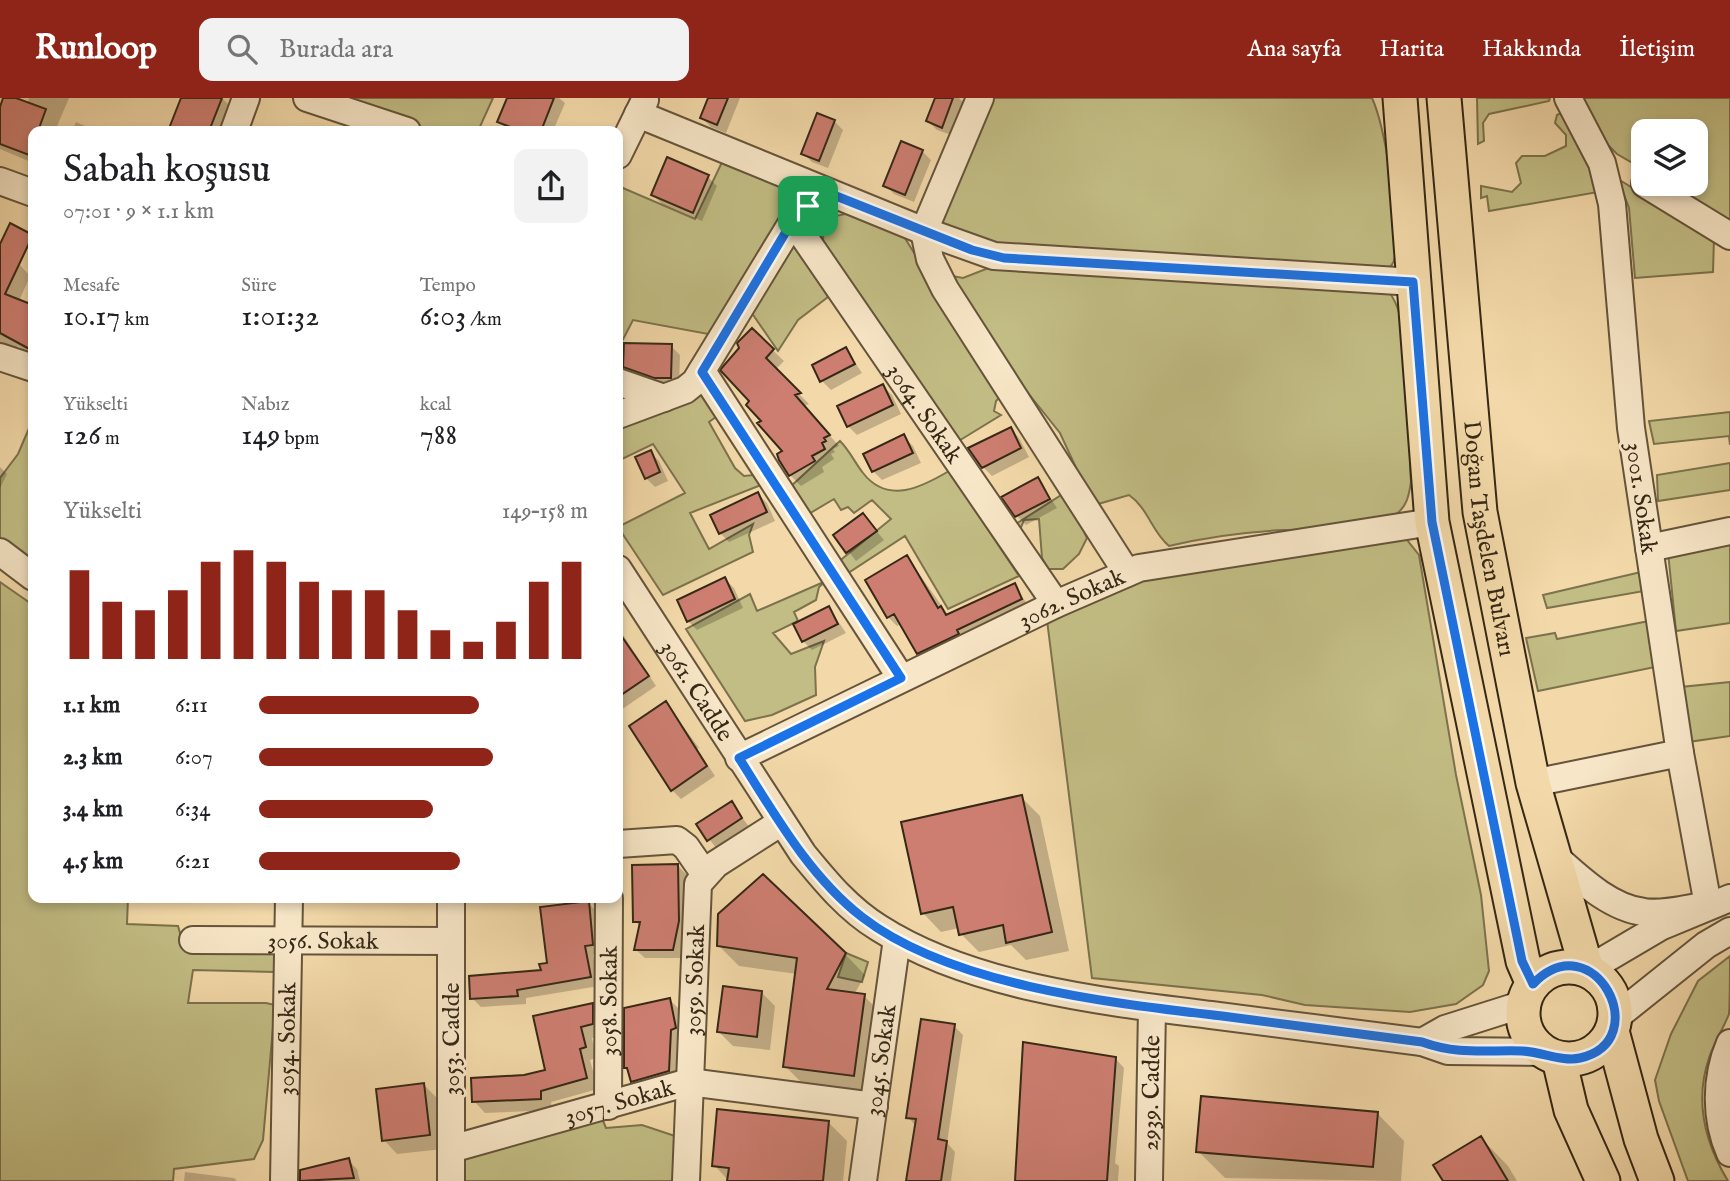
<!DOCTYPE html>
<html lang="tr">
<meta charset="utf-8">
<style>
:root{--surface:#fff;--page:#f2f2f2;--text:#202124;--muted:#757577;--accent:#8f2418}
body{margin:0;font-family:"IM FELL English",serif;background:var(--page);color:var(--text);height:100vh;display:flex;flex-direction:column;font-size:26px;white-space:nowrap}
*{box-sizing:border-box;margin:0}
p{font-size:23px;color:var(--muted)}
.icon{flex:none;width:38px;height:38px;fill:none;stroke:currentColor;stroke-width:2;stroke-linecap:round;stroke-linejoin:round}
.map{position:relative;flex:1;overflow:hidden}
.sheet{position:absolute;left:28px;top:28px;width:595px;height:777px;display:flex;flex-direction:column;background:var(--surface);border-radius:14px;box-shadow:0 4px 10px #0003}
.sheet>*{flex:none}
.tools{position:absolute;left:1631px;top:21px;display:grid;gap:14px}
.tools a{display:grid;place-items:center;width:77px;height:77px;border-radius:14px;background:var(--surface);box-shadow:0 4px 10px #0003;font-size:35px}
.pin{position:absolute;display:grid;place-items:center;width:60px;height:60px;color:#fff;margin:-30px;border-radius:14px;box-shadow:0 4px 10px #0006}
.round{display:grid;place-items:center;flex:none;width:74px;height:74px;border-radius:14px;background:var(--page)}
.summary{display:flex;align-items:center;justify-content:space-between;height:119px;padding:0 35px}
h1{font-size:38px;font-weight:600;line-height:52px}
.stats{display:grid;grid-template-columns:repeat(3,1fr);gap:10px;height:119px;padding:7px 35px}
.stats div{display:grid;align-content:center}
.stats b{font-size:30px;font-weight:600}
.stats small{font-size:19px;font-weight:400}
.stats p{font-size:19px}
.chart{height:196px;padding:14px 35px}
.chart p{display:flex;justify-content:space-between}
.chart svg{width:100%;height:126px;margin-top:7px;stroke:var(--accent);stroke-width:6}
ul{padding:0 35px;list-style:none;font-size:23px}
li{display:grid;grid-template-columns:112px 84px 1fr;align-items:center;height:52px}
li i{height:18px;border-radius:9px;background:var(--accent)}
header{display:flex;align-items:center;gap:42px;box-sizing:border-box;height:98px;padding:0 35px;background:var(--accent);color:#fff}
header strong{font-size:33px}
nav{display:flex;gap:38px;margin-inline-start:auto;font-size:24px}
.search{width:490px;height:63px;background:var(--page);display:flex;align-items:center;gap:18px;box-sizing:border-box;padding:0 24px;border-radius:14px;color:var(--muted);font-size:26px}
.map>svg:first-child{display:block}
</style>
<header>
<strong>Runloop</strong>
<div class="search"><svg class="icon" aria-label="search" viewBox="0 0 24 24"><circle cx="10" cy="10" r="6"/><path d="M15 15l6 6"/></svg>Burada ara</div>
<nav><a>Ana sayfa</a><a>Harita</a><a>Hakkında</a><a>İletişim</a></nav>
</header>
<div class="map">
<svg width="1730" height="1083" viewBox="0 0 1730 1083">
<rect width="100%" height="100%" fill="#f3d9a9"/>
<filter id="stains"><feTurbulence type="fractalNoise" baseFrequency=".00286" numOctaves="4"/><feColorMatrix values="0 0 0 0 .2 0 0 0 0 .09 0 0 0 0 .02 0 0 0 .5 -.17"/></filter>
<radialGradient id="worn" r=".72"><stop offset=".6" stop-color="#630" stop-opacity="0"/><stop offset="1" stop-color="#630" stop-opacity=".3"/></radialGradient>
<path fill="#c2bd84" stroke="#7c724d" stroke-width="2" d="M334,0H493L478,33H428Z
M988,0H1372C1385,28 1401,128 1395,158C1394,167 1390,169 1383,174L994,152L948,133L942,123Z
M1477,0H1550L1549,3L1489,16L1483,25L1484,43L1478,46Z
M1578,0H1730V121L1714,117L1667,86H1696V33H1643V71L1617,56L1604,43Z
M1563,14L1586,58L1598,94L1489,113L1487,98L1481,100V88L1512,94L1521,85L1516,65L1522,58H1545L1566,48V37L1555,25L1557,17Z
M723,62L793,88L794,105L716,228L708,236L633,222L618,251V97L623,90L695,121Z
M1618,81L1714,140L1713,174L1635,180L1629,110Z
M851,115L903,137L1002,297L996,303L994,313L1001,317L957,344L823,144L824,120Z
M789,144L798,147L828,199L798,222L778,253L747,208Z
M991,169L1389,194C1416,228 1407,337 1411,384C1409,397 1407,409 1395,417C1370,433 1312,431 1283,432C1245,434 1206,439 1169,448C1152,434 1148,410 1129,397L1098,406L1084,387L1060,335L1020,285L952,178L963,180Z
M704,291L720,316L709,324L735,370L744,378L754,377L761,387L690,415L709,451L753,426L749,437L753,454L663,497L618,429L685,395L653,346L618,363V324Z
M1730,314V347L1729,338L1654,346L1649,323Z
M33,321V469L0,442V380L18,356Z
M840,343C850,353 855,365 863,375C888,407 922,389 949,373L1019,478L948,511L905,438L845,477L837,465L891,421L872,402L854,415L848,409L841,412L834,401L807,417L788,391Z
M1730,365V392L1658,403L1657,377Z
M1066,394L1087,440L1079,456L1063,471H1048L1042,460L1039,421L1024,422L1019,434L1011,429Z
M1730,440V525L1676,533L1668,454Z
M1393,441L1407,442L1419,457L1456,677L1481,797L1489,873L1483,887L1456,906L1410,914L1305,907L1262,897L1092,880L1047,522L1130,483Z
M1641,474L1644,493L1547,510L1543,497Z
M826,483L819,489L816,502L794,514L798,523L773,535L791,556L824,543L815,569L816,597L772,617L745,623L686,531L750,496L757,513Z
M0,484L33,507V800H128L127,826L178,828L184,849L275,854L274,874L193,872L188,905H266L275,907L263,1042L254,1061L174,1071L173,1083H0Z
M1649,523L1655,569L1538,593L1526,540L1555,535L1557,541Z
M1730,584V638L1688,644L1681,589Z
M846,855L868,864L862,884L838,879Z
M1730,858C1730,874 1730,901 1729,916C1723,931 1714,945 1709,960C1694,1004 1705,1045 1728,1083H1688L1659,1003L1655,982L1671,936L1698,883Z
M601,1018L606,1030L642,1027L675,1038L677,1083H456V1069L466,1057Z"/>
<path fill="#0003" d="M5,0L27,6L29,0H69L55,33H33V65L0,51V14Z
M183,0H222L231,9L221,33H170Z
M509,0H559L565,5L553,33H510L499,23Z
M710,0H740L726,35L711,29L702,20Z
M937,0H959L964,5L952,37L937,32L928,23Z
M834,23L843,32L828,70L812,64L803,55Z
M76,24L94,32L95,33H72Z
M922,53L931,62L914,104L894,96L885,87Z
M708,79L717,88L702,123L662,106L653,97Z
M0,159L19,166L30,178L19,203L33,209V258L18,248L16,252L0,245Z
M752,232L784,263L775,272L809,306L804,308L839,348L833,351L835,354L831,356L834,361L822,369L824,374L801,388L790,377L785,353L752,303Z
M671,248L680,257L679,289L664,288L634,278L625,268Z
M846,251L862,275L831,292L822,283Z
M883,288L892,297L901,316L857,337L848,328Z
M1011,331L1019,340L1029,359L992,378L983,369Z
M904,339L913,348L921,365L882,382L873,373L865,356Z
M650,354L659,363L668,383L655,389L646,380Z
M0,369L7,376L0,390Z
M1038,381L1057,410L1026,427L1017,418Z
M758,396L767,405L775,423L729,444L720,435Z
M863,417L884,442L856,463L836,437Z
M907,459L949,518L1014,487L1030,510L927,564L910,546L901,526L897,528L888,519Z
M725,481L734,490L743,510L697,532L688,523Z
M829,510L846,535L812,552L803,543Z
M618,529L656,588L618,614Z
M666,605L699,650L697,651L715,678L681,701L672,692Z
M1021,699L1040,718L1069,853L1026,862L1011,847L979,854L961,836L959,830L941,834L923,815Z
M731,705L750,730L717,751L698,727Z
M678,768L687,777V833L682,860H645L636,852L641,829L635,823Z
M588,805L597,814L601,856L593,857L599,888L526,900V906L481,909L472,900L543,874Z
M719,848L845,856L865,877L854,897L864,898L884,918L874,997L805,988L785,968L797,876L739,868Z
M761,894L775,908L770,952L733,948L719,934Z
M670,902L681,913L680,984L643,994L632,983L626,970Z
M592,907L604,918L603,937L592,940L596,960L590,962L598,991L551,1004L552,1012L485,1015L474,1003L525,979L547,973Z
M954,928L963,937L947,1045L955,1054L951,1083H908L916,1028L908,1019Z
M1115,960L1124,970L1115,1065L1119,1068L1118,1083H1018Z
M424,987L438,1001L443,1051L397,1056L384,1042Z
M1377,1015L1404,1043L1401,1083L1225,1080L1198,1053Z
M828,1024L847,1043L843,1083H729L714,1067Z
M1481,1040L1508,1068L1517,1083H1445Z
M348,1062L357,1071L360,1083H308L305,1073Z
M185,1074L234,1080L237,1083H184Z"/>
<path fill="#cd7e71" stroke="#362816" stroke-width="2" d="M3,0H16L46,11L38,33H33L29,57L0,46V9Z
M181,0H222L209,33H168Z
M507,0H554L541,33H521L497,24Z
M708,0H728L717,27L700,20Z
M935,0H953L942,30L926,23Z
M817,15L835,22L819,63L801,56Z
M901,43L923,52L905,97L883,88Z
M667,59L709,77L693,115L651,97Z
M10,125L33,137L5,196L33,207V253L0,235V146Z
M752,230L774,251L766,260L801,295L795,297L830,337L824,340L826,343L822,345L825,351L812,358L815,363L789,378L779,362L777,356L782,353L757,325L761,323L746,307L749,303L720,272L739,250L737,245Z
M624,245L672,246L671,280H654L623,269Z
M846,249L855,266L820,284L812,267Z
M883,286L893,307L847,329L837,308Z
M1011,329L1021,350L982,370L968,350Z
M904,336L913,355L872,374L863,356Z
M651,352L660,374L645,381L635,359Z
M1038,379L1050,401L1015,419L1001,399Z
M758,394L767,414L719,436L710,417Z
M863,415L877,433L846,455L833,437Z
M907,457L938,510L941,508L946,517L1015,485L1022,501L957,532L959,536L917,556L894,516L887,520L865,482Z
M725,479L735,501L687,524L677,502Z
M829,508L838,526L802,544L793,526Z
M618,533L649,578L618,599Z
M666,603L707,668L671,693L629,628Z
M1022,697L1052,834L1006,845L1003,827L959,837L953,809L921,816L901,724Z
M732,703L742,720L707,743L696,726Z
M678,766L679,823L673,852H634L640,824H633L632,767Z
M763,776L846,855L827,891L865,896L854,978L783,969L797,860L717,848L718,816Z
M589,803L593,847L585,848L591,879L517,892L518,898L470,901L469,878L541,872L539,866L547,865L540,809Z
M723,888L762,893L757,939L717,934Z
M670,900L676,930L671,932L669,973L631,984L627,970H624V910Z
M593,905V926L581,929L586,949L580,951L587,980L541,993V1001L472,1004L471,980L524,977L545,972L533,918Z
M921,921L955,926L938,1041L947,1043L941,1083H906L916,1021L906,1020Z
M1023,944L1116,959L1107,1083H1015Z
M424,985L430,1037L382,1043L376,991Z
M1201,998L1378,1014L1373,1069L1196,1054Z
M717,1011L829,1023L823,1083H727L729,1070L712,1068Z
M1481,1038L1508,1083H1443L1433,1067Z
M349,1060L354,1080L300,1083V1072Z"/>
<g fill="none" stroke-linecap="round" stroke-linejoin="round">
<defs>
<g id="minor">
<path d="M307,0L407,33"/>
<path d="M980,0L924,133L930,161L945,191L1127,475"/>
<path d="M638,16L924,133L994,158L1414,184"/>
<path d="M234,33L246,0"/>
<path d="M618,57L645,2"/>
<path d="M0,83L33,95"/>
<path d="M1645,86L1730,138"/>
<path id="s1" d="M793,123L1056,506"/>
<path d="M0,259L33,270"/>
<path d="M702,273L901,580"/>
<path d="M618,284L664,300"/>
<path d="M618,317L685,292L695,284L793,123L808,108L831,96"/>
<path d="M1649,450L1730,433"/>
<path d="M0,454L33,479"/>
<path id="s2" d="M618,471L803,756C826,784 848,811 879,830C971,889 1105,904 1211,917C1281,926 1352,935 1422,944L1448,953L1544,954"/>
<path id="s3" d="M739,660L1056,506L1139,470L1432,424"/>
<path d="M1533,685L1680,655"/>
<path d="M618,746L677,742L686,749L704,775"/>
<path d="M1553,757C1578,779 1609,810 1644,814C1664,817 1688,810 1708,807L1680,655L1631,330L1612,106L1602,65L1568,0"/>
<path d="M451,800V1083"/>
<path id="s4" d="M193,842L451,843"/>
<path d="M1587,872L1660,829L1730,800"/>
<path d="M1616,919L1706,847L1730,833"/>
<path d="M1422,944L1445,931L1524,906"/>
<path d="M1730,945C1715,980 1715,1021 1730,1055"/>
<path id="s5" d="M608,1008L609,800"/>
<path id="s6" d="M451,1051L689,984L874,1008"/>
<path id="s7" d="M284,1083L289,800"/>
<path id="s8" d="M686,1083L698,786L716,766L780,725"/>
<path id="s9" d="M863,1083L897,841"/>
<path id="s10" d="M1149,1083L1152,910"/>
</g>
<g id="major">
<path d="M1400,0L1432,424L1523,863L1533,886"/>
<path id="s11" d="M1444,0L1480,414L1533,685L1587,872"/>
<circle cx="1569" cy="915" r="46"/>
<path d="M1612,933L1641,1041L1657,1083"/>
<path d="M1559,961L1571,1012L1603,1083"/>
</g>
</defs>
<use href="#minor" stroke="#65543b" stroke-width="30"/>
<use href="#major" stroke="#362816" stroke-width="37"/>
<use href="#minor" stroke="#f7e6c7" stroke-width="26"/>
<use href="#major" stroke="#f3d9a9" stroke-width="33"/>
</g>
<g fill="none" stroke-linecap="round" stroke-linejoin="round">
<defs>
<path id="route" d="M831,96L972,152L1004,160L1413,184L1432,424L1522,863L1533,886C1594,823 1656,943 1580,960C1563,964 1542,954 1522,953C1485,952 1458,957 1422,944C1355,935 1289,927 1222,918C1112,905 951,888 862,819C809,778 774,715 739,660L901,580L702,274L793,122L808,108Z"/>
</defs>
<use href="#route" stroke="#fff" stroke-width="14"/>
<use href="#route" stroke="#1a73e8" stroke-width="9"/>
</g>
<g text-anchor="middle" stroke-width="6" stroke-linejoin="round" paint-order="stroke">
<g font-size="24" fill="#362816" stroke="#f7e6c7">
<text dy="8" stroke="none"><textPath href="#s1" startOffset="233">3064. Sokak</textPath></text>
<text transform="translate(1642 400) rotate(82)" y="8">3001. Sokak</text>
<text dy="8" stroke="none"><textPath href="#s11" startOffset="443">Doğan Taşdelen Bulvarı</textPath></text>
<text dy="8" stroke="none"><textPath href="#s3" startOffset="369">3062. Sokak</textPath></text>
<text dy="8" stroke="none"><textPath href="#s2" startOffset="145">3061. Cadde</textPath></text>
<text dy="8" stroke="none"><textPath href="#s4" startOffset="130">3056. Sokak</textPath></text>
<text dy="8" stroke="none"><textPath href="#s8" startOffset="201">3059. Sokak</textPath></text>
<text dy="8" stroke="none"><textPath href="#s5" startOffset="105">3058. Sokak</textPath></text>
<text dy="8" stroke="none"><textPath href="#s7" startOffset="142">3054. Sokak</textPath></text>
<text transform="translate(451 941) rotate(-90)" y="8">3053. Cadde</text>
<text dy="8" stroke="none"><textPath href="#s9" startOffset="122">3045. Sokak</textPath></text>
<text dy="8" stroke="none"><textPath href="#s10" startOffset="88">2939. Cadde</textPath></text>
<text dy="8" stroke="none"><textPath href="#s6" startOffset="175">3057. Sokak</textPath></text>
</g>
</g>
<rect width="100%" height="100%" filter="url(#stains)"/>
<rect width="100%" height="100%" fill="url(#worn)"/>
</svg>
<div class="tools">
<a><svg class="icon" aria-label="layers" viewBox="0 0 24 24"><path d="M12 4l9 5-9 5-9-5zM3 14l9 5 9-5"/></svg></a>
</div>
<div class="pin" style="left:808px;top:108px;background:#1e9e55"><svg class="icon" aria-label="arrive" viewBox="0 0 24 24"><path d="M6 21V4h12l-3 4 3 4H6"/></svg></div>
<section class="sheet">
<div class="summary"><div><h1>Sabah koşusu</h1><p>07:01 · 9 × 1.1 km</p></div><a class="round"><svg class="icon" aria-label="share" viewBox="0 0 24 24"><path d="M12 15V3M7 8l5-5 5 5M5 13v7h14v-7"/></svg></a></div>
<div class="stats">
<div><p>Mesafe</p><b>10.17<small> km</small></b></div>
<div><p>Süre</p><b>1:01:32</b></div>
<div><p>Tempo</p><b>6:03<small> /km</small></b></div>
</div>
<div class="stats">
<div><p>Yükselti</p><b>126<small> m</small></b></div>
<div><p>Nabız</p><b>149<small> bpm</small></b></div>
<div><p>kcal</p><b>788</b></div>
</div>
<div class="chart"><p><span>Yükselti</span>149–158 m</p>
<svg viewBox="0 0 160 44" preserveAspectRatio="none"><path d="M5 44V13M15 44V24M25 44V27M35 44V20M45 44V10M55 44V6M65 44V10M75 44V17M85 44V20M95 44V20M105 44V27M115 44V34M125 44V38M135 44V31M145 44V17M155 44V10"/></svg>
</div>
<ul>
<li><b>1.1 km</b>6:11<i style="width:67%"></i></li>
<li><b>2.3 km</b>6:07<i style="width:71%"></i></li>
<li><b>3.4 km</b>6:34<i style="width:53%"></i></li>
<li><b>4.5 km</b>6:21<i style="width:61%"></i></li>
</ul>
</section>
</div>
